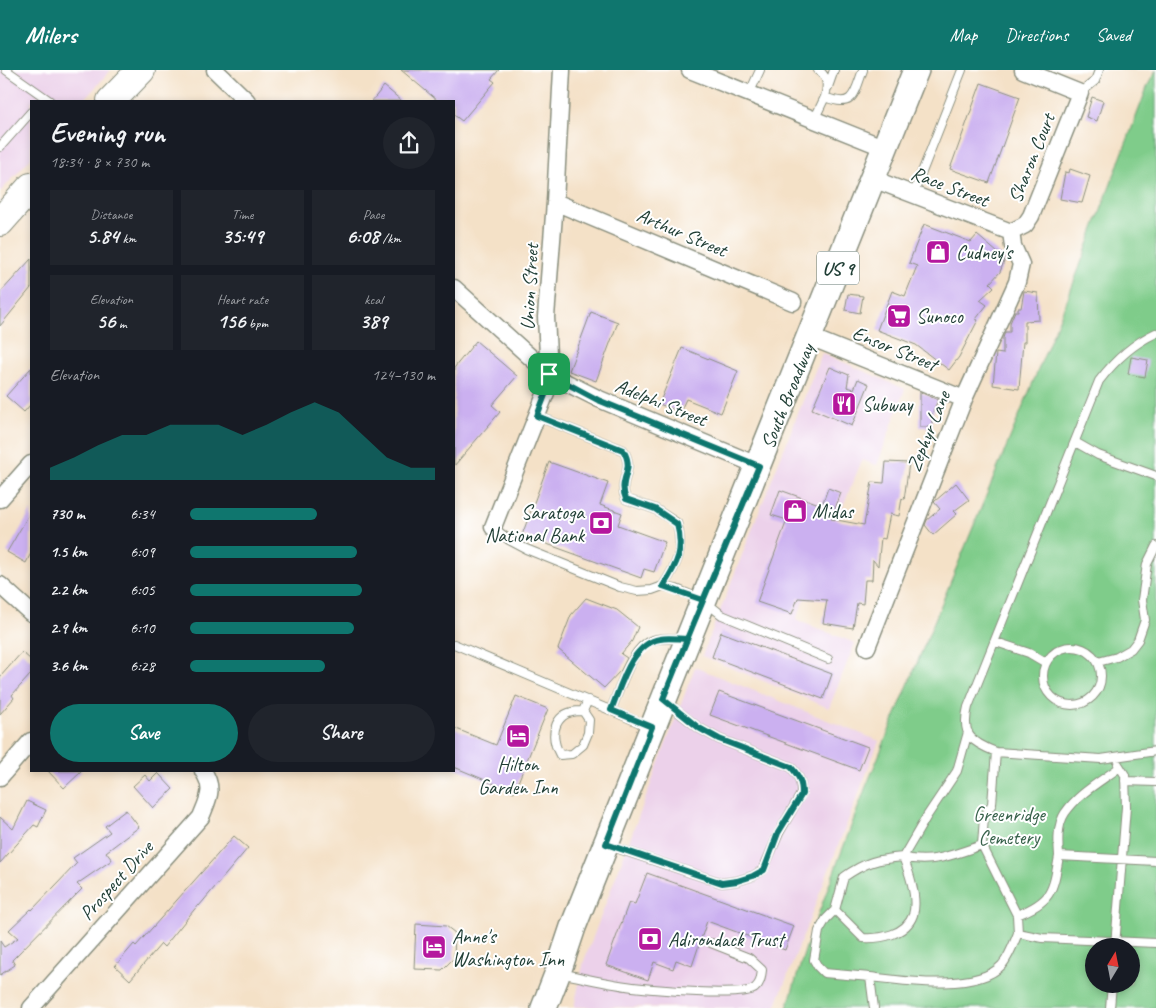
<!DOCTYPE html>
<meta charset="utf-8">
<style>
:root{--surface:#171b24;--page:#20242c;--text:#f1f3f6;--muted:#9ea1a6;--accent:#0f766e}
body{margin:0;font-family:Caveat,sans-serif;background:var(--page);color:var(--text);height:100vh;display:flex;flex-direction:column;font-size:19px;white-space:nowrap}
*{box-sizing:border-box;margin:0}
p{font-size:16px;color:var(--muted)}
.icon{flex:none;width:28px;height:28px;fill:none;stroke:currentColor;stroke-width:2;stroke-linecap:round;stroke-linejoin:round}
.map{position:relative;flex:1;overflow:hidden}
.panel{position:absolute;left:30px;top:30px;width:425px;height:672px;display:flex;flex-direction:column;background:var(--surface);border-radius:0px;box-shadow:0 2px 8px #0003}
.panel>*{flex:none}
.needle{width:32px;rotate:10deg}
.tools{position:absolute;left:1085px;top:868px;display:grid;gap:10px}
.tools a{display:grid;place-items:center;width:55px;height:55px;border-radius:50%;background:var(--surface);box-shadow:0 2px 8px #0003;font-size:25px}
.pin{position:absolute;display:grid;place-items:center;width:42px;height:42px;color:#fff;margin:-21px;border-radius:10px;box-shadow:0 2px 8px #0006}
.round{display:grid;place-items:center;flex:none;width:52px;height:52px;border-radius:26px;background:var(--page)}
.headline{display:flex;align-items:center;justify-content:space-between;height:85px;padding:0 20px}
h1{font-size:28px;font-weight:700;line-height:38px}
.figures{display:grid;grid-template-columns:repeat(3,1fr);gap:8px;height:85px;padding:5px 20px}
.figures div{display:grid;align-content:center;border-radius:0px;background:var(--page);text-align:center}
.figures b{font-size:21px;font-weight:700}
.figures small{font-size:14px;font-weight:400}
.figures p{font-size:14px}
.chart{height:140px;padding:10px 20px}
.chart p{display:flex;justify-content:space-between}
.chart svg{width:100%;height:90px;margin-top:5px;fill:var(--accent);opacity:.7}
.button{display:flex;gap:10px;margin-top:auto;padding:10px 20px}
.button a{flex:1;height:58px;border-radius:30px;background:var(--accent);color:#fff;font-size:20px;font-weight:700;line-height:58px;text-align:center}
.button a+a{background:var(--page);color:var(--text)}
ul{padding:0 20px;list-style:none;font-size:16px}
li{display:grid;grid-template-columns:80px 60px 1fr;align-items:center;height:38px}
li i{height:12px;border-radius:6px;background:var(--accent)}
header{display:flex;align-items:center;gap:30px;box-sizing:border-box;height:70px;padding:0 25px;background:var(--accent);color:#fff}
header strong{font-size:24px}
nav{display:flex;gap:28px;margin-inline-start:auto;font-size:18px}
.map>svg:first-child{display:block}
</style>
<header>
<strong>Milers</strong>
<nav><a>Map</a><a>Directions</a><a>Saved</a></nav>
</header>
<div class="map">
<svg width="1156" height="938" viewBox="0 0 1156 938">
<rect width="100%" height="100%" fill="#fff"/>
<filter id="ink" filterUnits="userSpaceOnUse"><feTurbulence type="fractalNoise" baseFrequency=".02" numOctaves="2"/><feDisplacementMap in="SourceGraphic" scale="10" xChannelSelector="R" yChannelSelector="G"/><feConvolveMatrix kernelMatrix="1 2 1 2 8 2 1 2 1" color-interpolation-filters="sRGB"/></filter>
<filter id="wash" filterUnits="userSpaceOnUse"><feTurbulence type="fractalNoise" baseFrequency=".0096" numOctaves="4" result="noise"/><feDisplacementMap in="SourceGraphic" scale="20" xChannelSelector="R" yChannelSelector="G"/><feGaussianBlur stdDeviation="1.12" result="paint"/><feColorMatrix in="noise" values="0 0 0 0 0 0 0 0 0 0 0 0 0 0 0 0 0 1.4 0 .05"/><feComposite in="paint" operator="in"/></filter>
<g filter="url(#wash)">
<rect width="100%" height="100%" fill="#f4e1c7"/>
<path fill="#ecd1ea" d="M0,0H111L83,31H31V88L0,122Z
M822,283L905,319L877,395L862,390L796,550L855,573L829,638L702,586Z
M695,597L879,671L775,938L574,937L584,891Z"/>
<path fill="#7fcc8a" stroke="#4f845f" fill-rule="evenodd" d="M1156,0V938H787L806,877L865,719L1069,225L1148,15ZM1094,876H1131V914H1094Z"/>
<g id="blocks">
<path fill="#cbb0f0" d="M401,0H499L491,9L495,12L462,51L454,45V31H438Z
M981,13L1020,27L989,113L950,99Z
M384,16L402,31H372Z
M1092,27L1103,31L1097,51L1086,47Z
M1070,99L1090,106L1082,133L1060,129L1065,102L1069,103Z
M924,154L971,172L977,165L1005,189L1000,202L990,213L994,217L980,230L987,235L976,249L978,250L959,287L949,300L916,275L877,260L892,221L905,226L917,196L909,193Z
M31,189V218L0,256V223Z
M1024,221L1038,223L1039,250L1025,251V272H1023L1019,319L993,315L996,283L1003,284V268L1005,262H1010V253L1015,241H1018V238H1021Z
M848,224L863,226L860,243L845,240Z
M591,242L618,252L596,311L569,301Z
M476,271L517,306L492,335L500,342L454,396V298Z
M682,278L738,301L721,343L686,329L680,342L659,334Z
M1131,287L1148,290L1145,307L1128,304Z
M830,297L849,305L847,317L854,319L858,309L869,314L852,356L812,339Z
M31,298V334L24,342L6,326Z
M920,322L938,330L932,344V357H920Z
M549,392L608,413L600,435L622,443L618,455L665,472L654,502L644,499L641,508L522,465Z
M886,392L909,393L904,430L902,428L899,446L890,444L885,469L881,468L878,496L873,490L872,510H865L863,534L857,533L853,558L823,553L827,530L798,528L792,544L757,532L787,450L771,445L780,420L822,435L828,418L841,423L831,449L864,455L872,412L884,413Z
M956,413L969,430L954,441L957,444L933,465L925,455L927,450L940,439L934,432L935,431Z
M31,441V483L26,493L7,482Z
M586,528L617,540L638,557L632,571L621,584L627,588L621,600L604,618L558,579L571,545Z
M721,562L832,604L823,629L712,587Z
M22,582L31,590V604L12,625L14,628L0,644V607Z
M719,622L868,677L859,700L710,645Z
M516,626L548,639L514,722L454,697V658L496,675Z
M48,701H82L64,718Z
M158,703L173,719L153,738L133,716L145,705L150,711Z
M27,731L46,740L38,757L34,755L0,793V747L13,759Z
M126,740L139,757L106,782L112,790L77,814L82,819L12,890L15,895L0,905V871L4,877L18,868L9,860L31,839L32,840L77,793L73,788L110,762L105,756Z
M234,766L248,778L199,836L198,835L164,877L161,874L130,910L115,896L134,874L136,876Z
M647,803L794,856L785,880L707,851L692,896L676,890L673,899L654,892L648,910L606,895L629,832L635,834Z
M416,854L446,856L455,863L454,888L442,900L414,899Z"/>
</g>
</g>
<g filter="url(#ink)">
<use href="#blocks" fill-opacity="0" stroke="#8a8f7e" stroke-width="1"/>
<g fill="none" stroke-linecap="round" stroke-linejoin="round">
<defs>
<path id="lane" d="M6,0L50,31
M818,0C828,6 828,16 825,27
M828,17L834,0
M1080,23L1095,11L1099,0
M749,24L760,0
M814,50L825,27C854,39 854,24 863,0
M0,77L31,42
M913,125L962,0
M1156,263C1132,274 1115,290 1099,311L968,637C961,665 971,672 996,682L1101,689L1156,681
M537,346L623,380C636,401 617,409 626,429L655,439L677,453C684,480 678,493 663,516
M1075,372L1098,385L1156,406
M493,457L509,470L526,479L620,517L637,521L652,520L663,516L676,519L703,530L722,545L828,589
M996,572L1029,583L1046,593
M454,574L650,657
M1043 606a29 29 0 1 1 58 0a29 29 0 1 1-58 0Z
M1098,592L1117,587L1131,579L1138,570L1145,550L1142,530L1147,494L1156,476
M611,640C618,623 631,583 645,574C656,566 672,569 684,569
M583,641C555,640 548,663 560,685L572,684L583,675L588,663L589,650L583,641L588,630
M996,682L992,734L984,747L982,775L1017,845L1018,863L1042,868L1156,873
M1120,697C1101,711 1079,723 1065,743C1057,755 1058,772 1059,786L1156,791
M1125,711L1156,712
M610,776L722,813L737,811L753,806L763,800L779,763L801,724C802,712 799,706 791,697L719,669L699,658L667,633
M903,787C930,795 956,784 982,775
M835,840L863,868C880,869 906,865 913,845C918,829 909,802 903,787
M1017,845C1052,831 1053,822 1059,786
M1115,876L1126,737L1125,705L1118,694
M560,903C584,908 608,914 633,917C652,919 744,928 755,918C761,913 761,907 762,900L749,888L711,873
M870,907C904,911 977,922 1002,895C1009,887 1014,873 1018,863
M874,938L870,907L824,903L818,897L814,890L819,861L826,849L835,840L844,807C865,792 878,789 903,787L927,746L957,701L968,662
M1110,938L1112,914"/>
<path id="street" d="M215,0L247,31
M690,0L885,78
M873,109L1011,162
M555,132L793,232
M1011,162L1025,155L1031,146L1080,23L1023,0
M454,218L549,304L599,329L759,396
M810,267L964,329
M0,429L31,394
M493,457L547,320L549,304L546,247L555,132L562,0
M0,515L31,543
M867,577L964,329L1017,212L1021,194L1013,176L1011,162
M0,707L31,671
M31,938L201,747C208,729 215,719 203,701"/>
<path id="primary" d="M544,938L558,902L573,857L606,774L916,0"/>
<path id="highway" d="M111,31L141,0
M0,152L31,117"/>
</defs>
<use href="#lane" stroke="#8a8f7e" stroke-width="10"/>
<use href="#street" stroke="#8a8f7e" stroke-width="19"/>
<use href="#primary" stroke="#8a8f7e" stroke-width="28"/>
<use href="#highway" stroke="#8a8f7e" stroke-width="30"/>
<use href="#lane" stroke="#fff" stroke-width="8"/>
<use href="#street" stroke="#fff" stroke-width="16"/>
<use href="#primary" stroke="#fff" stroke-width="25"/>
<use href="#highway" stroke="#fff" stroke-width="28"/>
</g>
</g>
<g fill="none" stroke-linecap="round" stroke-linejoin="round" filter="url(#ink)">
<defs>
<path id="route" d="M549,304L547,320L537,346L623,380C636,401 617,408 626,429L655,439L677,454C684,480 678,493 663,516L703,530L663,629L699,658L719,669L791,697C799,706 802,712 802,724L778,763L764,800L753,806L737,811L722,813L606,774L652,657L611,640C621,616 631,574 660,569C668,567 678,569 687,569L759,396L598,330L549,304"/>
</defs>
<use href="#route" stroke="#fff" stroke-width="10"/>
<use href="#route" stroke="#0f766e" stroke-width="6"/>
</g>
<defs>
<symbol id="shop-square" viewBox="-11 -11 22 22"><rect x="-9" y="-9" width="18" height="18" rx="4" fill="#b5179e" stroke="#fff"/><path d="M-5-2.5h2.3a2.7 3.5 0 0 1 5.4 0H5L5.5 6h-11ZM-1.5-2.5h3a1.5 2.3 0 0 0-3 0Z" fill="#fff"/></symbol>
<symbol id="supermarket-square" viewBox="-11 -11 22 22"><rect x="-9" y="-9" width="18" height="18" rx="4" fill="#b5179e" stroke="#fff"/><path d="M-6-5.5h2.5l.6 2H6L4.5 2H-2.5L-4.4-4H-6ZM-1.5 3.2a1.3 1.3 0 1 0 .1 0ZM3 3.2a1.3 1.3 0 1 0 .1 0Z" fill="#fff"/></symbol>
<symbol id="restaurant-square" viewBox="-11 -11 22 22"><rect x="-9" y="-9" width="18" height="18" rx="4" fill="#b5179e" stroke="#fff"/><path d="M-5-6h1v4h1v-4h1v4h1v-4h1v5L-1.5 .5V6h-2V.5L-5-1ZM5-6V6H3V1.5H1.5Q1.5-4 5-6Z" fill="#fff"/></symbol>
<symbol id="bank-square" viewBox="-11 -11 22 22"><rect x="-9" y="-9" width="18" height="18" rx="4" fill="#b5179e" stroke="#fff"/><path d="M-6-4H6V4H-6ZM0-2.3a2.3 2.3 0 1 0 0 4.6a2.3 2.3 0 1 0 0-4.6Z" fill="#fff"/></symbol>
<symbol id="hotel-square" viewBox="-11 -11 22 22"><rect x="-9" y="-9" width="18" height="18" rx="4" fill="#b5179e" stroke="#fff"/><path d="M-6-4.5h1.5V1H6V5H4.5V3h-9V5H-6ZM-4 0a1.8 1.8 0 1 1 3.6 0ZM.5 0V-2.5h3Q6-2.5 6 0Z" fill="#fff"/></symbol>
</defs>
<g fill-rule="evenodd">
<use href="#shop-square" x="924" y="168" width="28" height="28"/>
<use href="#supermarket-square" x="885" y="232" width="28" height="28"/>
<use href="#restaurant-square" x="830" y="320" width="28" height="28"/>
<use href="#shop-square" x="781" y="427" width="28" height="28"/>
<use href="#bank-square" x="587" y="439" width="28" height="28"/>
<use href="#hotel-square" x="504" y="652" width="28" height="28"/>
<use href="#bank-square" x="636" y="855" width="28" height="28"/>
<use href="#hotel-square" x="420" y="863" width="28" height="28"/>
</g>
<g text-anchor="middle" stroke-width="4" stroke-linejoin="round" paint-order="stroke">
<rect fill="#fff" stroke="#627771" stroke-width="1" x="817" y="181.5" width="42" height="33" rx="4"/>
<g font-size="19" font-weight="bold" fill="#1f3d34">
<text x="838" y="205">US 9</text>
</g>
<g font-size="20" fill="#1f3d34" stroke="#fff">
<text transform="translate(1031 88) rotate(-68)" y="7">Sharon Court</text>
<text transform="translate(950 116) rotate(21)" y="7">Race Street</text>
<text transform="translate(682 162) rotate(23)" y="7">Arthur Street</text>
<text transform="translate(529 217) rotate(-87)" y="7">Union Street</text>
<text transform="translate(895 278) rotate(22)" y="7">Ensor Street</text>
<text transform="translate(787 326) rotate(-68)" y="7">South Broadway</text>
<text transform="translate(661 332) rotate(22)" y="7">Adelphi Street</text>
<text transform="translate(928 361) rotate(-68)" y="7">Zephyr Lane</text>
<text transform="translate(116 810) rotate(-48)" y="7">Prospect Drive</text>
</g>
<g font-size="20" fill="#1f3d34" stroke="#fff" text-anchor="start">
<text x="956" y="189">Cudney's</text>
<text x="916" y="253">Sunoco</text>
<text x="862" y="341">Subway</text>
<text x="812" y="448">Midas</text>
<text x="584" y="449" text-anchor="end">Saratoga<tspan x="584" dy="23">National Bank</tspan></text>
<text x="518" y="701" text-anchor="middle">Hilton<tspan x="518" dy="23">Garden Inn</tspan></text>
<text x="452" y="873">Anne's<tspan x="452" dy="23">Washington Inn</tspan></text>
<text x="668" y="876">Adirondack Trust</text>
</g>
<g font-size="20" fill="#37614a" stroke="#fff">
<text x="1009" y="751">Greenridge<tspan x="1009" dy="23">Cemetery</tspan></text>
</g>
</g>
</svg>
<div class="tools">
<a><svg class="needle" viewBox="-14 -14 28 28"><path d="M0-13l5 13h-10z" fill="#e53935"/><path d="M0 13l5-13h-10z" fill="#9ea1a6"/></svg></a>
</div>
<div class="pin" style="left:549px;top:304px;background:#1e9e55"><svg class="icon" aria-label="arrive" viewBox="0 0 24 24"><path d="M6 21V4h12l-3 4 3 4H6"/></svg></div>
<section class="panel">
<div class="headline"><div><h1>Evening run</h1><p>18:34 · 8 × 730 m</p></div><a class="round"><svg class="icon" aria-label="share" viewBox="0 0 24 24"><path d="M12 15V3M7 8l5-5 5 5M5 13v7h14v-7"/></svg></a></div>
<div class="figures">
<div><p>Distance</p><b>5.84<small> km</small></b></div>
<div><p>Time</p><b>35:49</b></div>
<div><p>Pace</p><b>6:08<small> /km</small></b></div>
</div>
<div class="figures">
<div><p>Elevation</p><b>56<small> m</small></b></div>
<div><p>Heart rate</p><b>156<small> bpm</small></b></div>
<div><p>kcal</p><b>389</b></div>
</div>
<div class="chart"><p><span>Elevation</span>124–130 m</p>
<svg viewBox="0 0 160 44" preserveAspectRatio="none"><path d="M0 44V38L10 33L20 27L30 22L40 22L50 17L60 17L70 17L80 22L90 17L100 11L110 6L120 11L130 22L140 33L150 38L160 38V44z"/></svg>
</div>
<ul>
<li><b>730 m</b>6:34<i style="width:52%"></i></li>
<li><b>1.5 km</b>6:09<i style="width:68%"></i></li>
<li><b>2.2 km</b>6:05<i style="width:70%"></i></li>
<li><b>2.9 km</b>6:10<i style="width:67%"></i></li>
<li><b>3.6 km</b>6:28<i style="width:55%"></i></li>
</ul>
<div class="button"><a>Save</a><a>Share</a></div>
</section>
</div>
